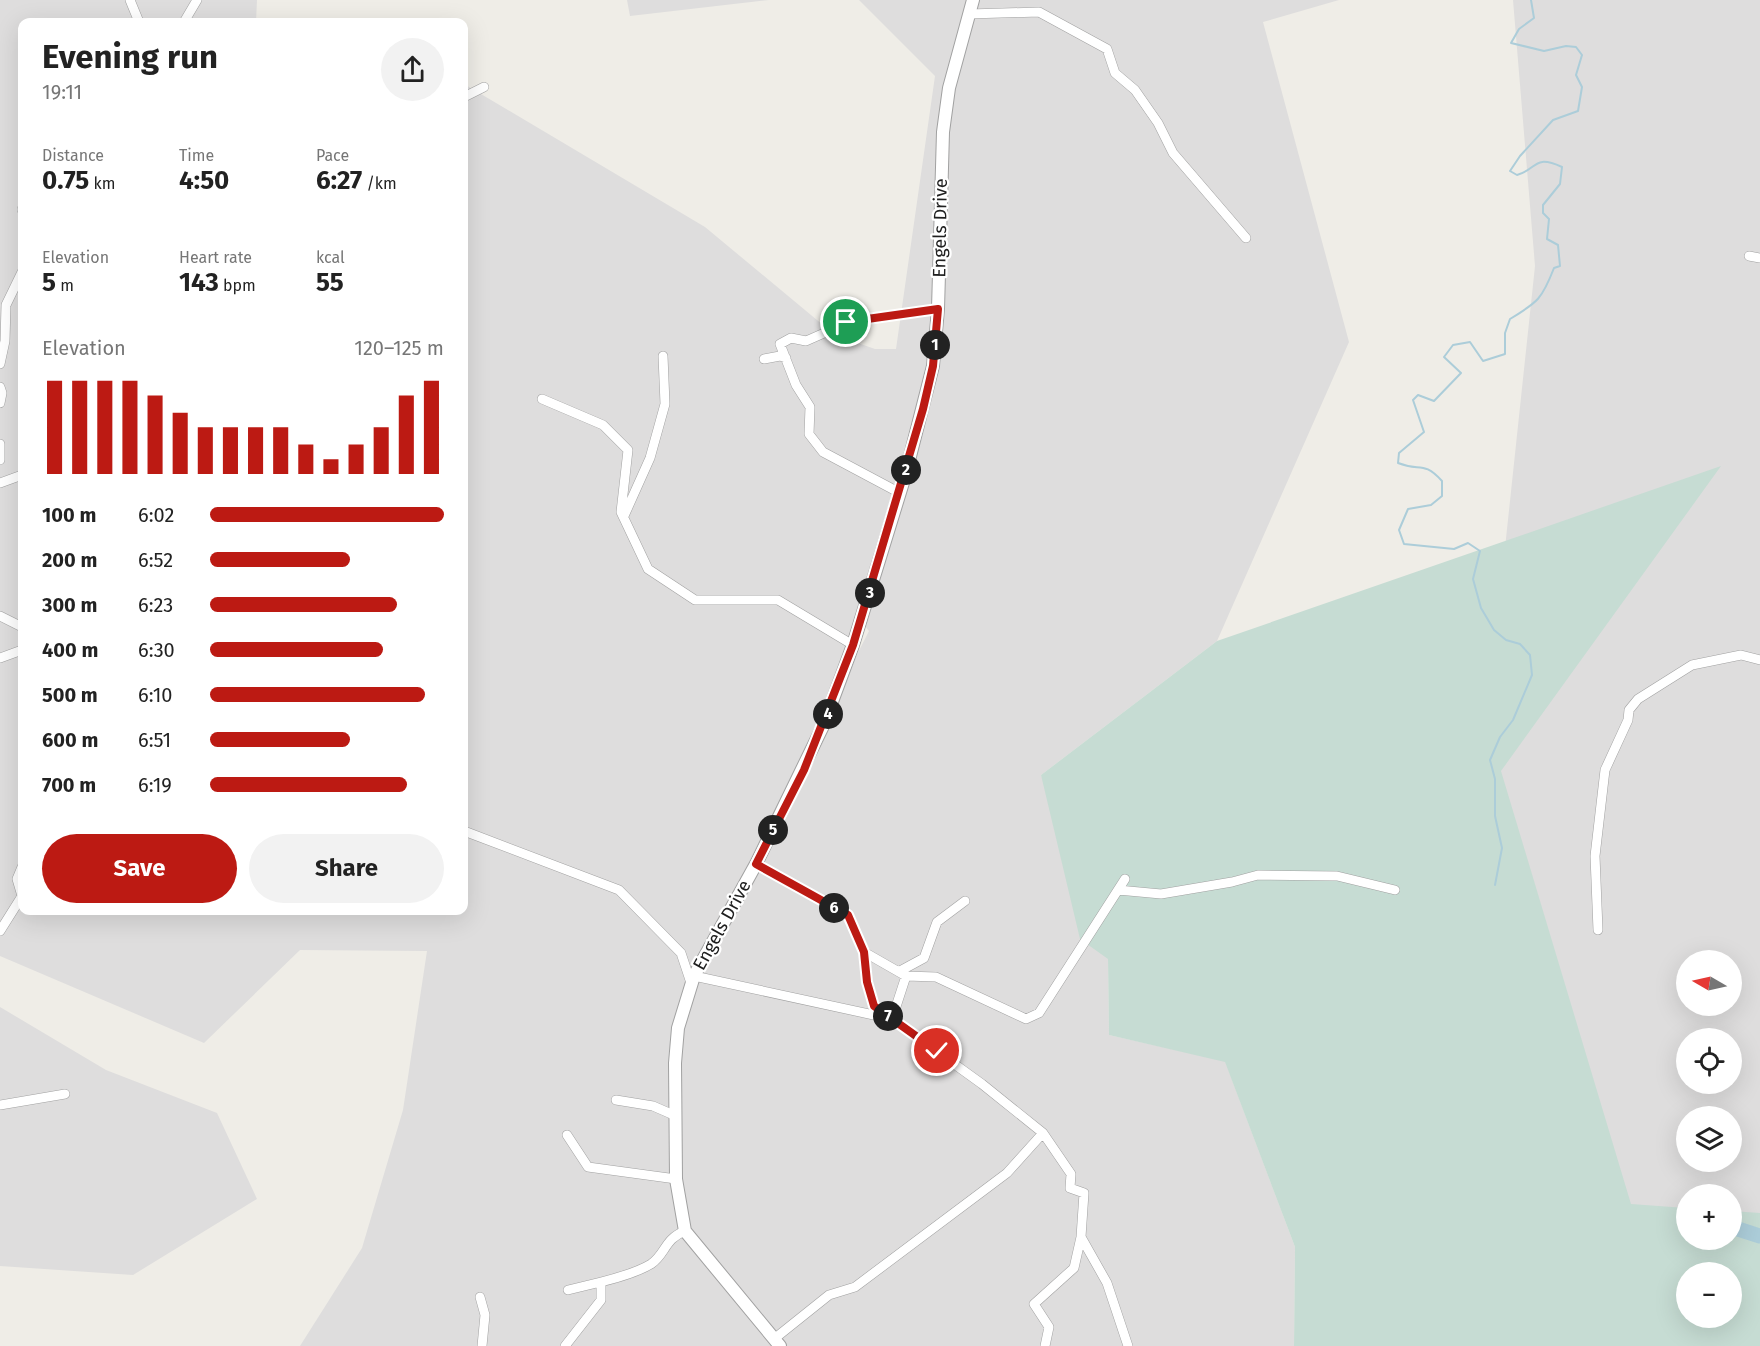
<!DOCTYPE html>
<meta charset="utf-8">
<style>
:root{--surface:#fff;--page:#f2f2f2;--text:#222;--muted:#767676;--accent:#bc1a13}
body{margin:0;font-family:"Fira Sans",sans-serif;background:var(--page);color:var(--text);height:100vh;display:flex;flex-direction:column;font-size:22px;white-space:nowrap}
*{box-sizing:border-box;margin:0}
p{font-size:20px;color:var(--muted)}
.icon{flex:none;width:33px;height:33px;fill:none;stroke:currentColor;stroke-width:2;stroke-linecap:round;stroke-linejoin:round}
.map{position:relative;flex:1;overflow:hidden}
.details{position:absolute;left:18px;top:18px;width:450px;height:897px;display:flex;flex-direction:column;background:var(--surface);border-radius:12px;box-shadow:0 6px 24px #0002}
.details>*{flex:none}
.needle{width:39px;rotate:279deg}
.buttons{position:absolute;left:1676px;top:950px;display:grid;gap:12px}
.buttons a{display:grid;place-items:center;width:66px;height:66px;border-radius:50%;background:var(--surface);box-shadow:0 6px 24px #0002;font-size:30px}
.pin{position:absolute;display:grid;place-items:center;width:51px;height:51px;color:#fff;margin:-26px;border:3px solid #fff;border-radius:50%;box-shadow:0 2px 6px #0007}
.km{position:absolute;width:30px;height:30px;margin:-15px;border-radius:50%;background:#222;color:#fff;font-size:16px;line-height:30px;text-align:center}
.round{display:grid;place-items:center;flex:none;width:63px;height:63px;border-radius:32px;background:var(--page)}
.overview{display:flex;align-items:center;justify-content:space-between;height:102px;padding:0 24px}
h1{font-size:33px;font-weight:700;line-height:45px}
.metrics{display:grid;grid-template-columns:repeat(3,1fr);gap:9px;height:102px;padding:6px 24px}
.metrics div{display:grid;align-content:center}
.metrics b{font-size:26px;font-weight:700}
.metrics small{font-size:16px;font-weight:400}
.metrics p{font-size:16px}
.chart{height:168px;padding:12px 24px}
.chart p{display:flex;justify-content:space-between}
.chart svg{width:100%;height:108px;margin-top:6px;stroke:var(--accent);stroke-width:6}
.primary-button{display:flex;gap:12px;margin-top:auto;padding:12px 24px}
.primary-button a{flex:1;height:69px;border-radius:36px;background:var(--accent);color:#fff;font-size:24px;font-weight:700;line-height:69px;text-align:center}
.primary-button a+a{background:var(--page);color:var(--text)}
ul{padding:0 24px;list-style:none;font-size:20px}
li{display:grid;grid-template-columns:96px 72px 1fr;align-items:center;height:45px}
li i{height:15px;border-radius:8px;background:var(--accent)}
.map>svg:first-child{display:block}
</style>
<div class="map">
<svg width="1760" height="1346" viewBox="0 0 1760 1346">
<rect width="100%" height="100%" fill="#efede7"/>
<path fill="#dedddd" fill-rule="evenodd" d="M0,0H257L256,22H22V910H464V84L705,227L835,335L875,349H896L935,76L859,0H1339L1263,22L1349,342L1217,641L1041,775L1108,959L1109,1035L1225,1061L1295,1247L1294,1346H300L362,1248L403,1110L427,951L300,950L204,1043L0,956ZM857,616L869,631L832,704Z
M627,0H769L630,16Z
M1513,0H1760V1238L1731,1233V1194H1686V1226L1437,1187L1535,266ZM1686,960H1731V1005H1686ZM1686,1038H1731V1083H1686ZM1686,1116H1731V1161H1686Z
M0,1007L106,1070L217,1113L257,1199L133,1275L0,1266Z"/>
<path fill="#c6dcd3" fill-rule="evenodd" d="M1721,466L1501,771L1631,1204L1686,1208V1239H1731V1211L1760,1213V1346H1294L1295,1247L1225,1062L1109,1035L1108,959L1080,939L1041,775L1217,641ZM1686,1272H1731V1317H1686Z"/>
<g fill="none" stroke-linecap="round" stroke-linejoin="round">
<path stroke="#accdd9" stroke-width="2" d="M1495,885L1502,848L1495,816V779L1490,760L1500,737L1513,720L1532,675L1530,655L1520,644L1506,640L1494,630L1481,608L1473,579L1480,551L1468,543L1454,549L1404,544L1399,530L1408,509L1431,505L1442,496V481C1423,460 1420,472 1398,463L1399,453L1424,432L1413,400L1418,395L1434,401L1461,373L1444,357L1453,345L1470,342L1483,361L1505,354V333L1510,319C1538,302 1542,299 1554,268L1560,266L1558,245L1547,239L1549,219L1543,213V205L1560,184L1562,167C1533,154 1538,169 1517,175L1510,171L1520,156L1553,120L1578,111L1582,87L1576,75L1582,55L1576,47L1566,46L1544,51L1511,43L1519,29L1534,18L1531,0"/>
<path stroke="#accdd9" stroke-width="15" d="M1738,1229L1760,1236"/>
<defs>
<path id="minor" d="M130,0L139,22
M969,14L1039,12L1107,49L1115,73L1135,90L1158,123L1173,153L1246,238
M184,22L197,0
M464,97L484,87
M22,209V210
M1749,256L1760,258
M846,322L938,309
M840,326L806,341L791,338L780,344L796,385L810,407L809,434L823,452L900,493
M764,359L780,356L786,358
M0,364L5,341L6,305L22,272
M0,387L2,393L0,403
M542,399L603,425L628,450L621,512L648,569L695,600H778L853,645
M0,444V460
M0,483L22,475
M624,516L650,458L665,404L663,356
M0,616L22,627
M0,658L22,650
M464,831L619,890L681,953L691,983
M756,864L848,915L864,952L867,982L874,1006L892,1019L906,976
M1118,890L1161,894L1232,882L1258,875L1337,876L1395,890
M1598,930L1595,856L1605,770L1628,720L1629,710L1638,699L1692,665L1741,655L1760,660
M0,931L22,896L17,879L22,867
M864,952L906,976L936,977L1026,1019L1039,1013L1125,879
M900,971L924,958L937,922L965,901
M694,976L892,1019L982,1084L1043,1133L1071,1174L1070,1188L1084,1193L1081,1237L1107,1283L1128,1346
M616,1100L653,1106L676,1116
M0,1105L65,1094
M567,1135L588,1167L676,1179
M568,1290L601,1282
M480,1297L485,1315L482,1346
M774,1339L829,1295L855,1287L1007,1173L1043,1133
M565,1346L601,1300V1282C617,1278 636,1273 651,1264C666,1254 664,1239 685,1231
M1045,1346L1049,1327L1034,1304L1074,1268L1081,1237"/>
<path id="tertiary" d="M780,1346L685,1231L676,1179L675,1063L678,1028L694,976L756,864L823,726L853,645L905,476L933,366L938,309L943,132L949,88L973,0"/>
</defs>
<use href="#minor" stroke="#a1a1a1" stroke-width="10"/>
<use href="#tertiary" stroke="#a1a1a1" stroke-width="14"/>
<use href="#minor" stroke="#fff" stroke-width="9"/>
<use href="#tertiary" stroke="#fff" stroke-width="12"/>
</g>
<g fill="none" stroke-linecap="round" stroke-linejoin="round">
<defs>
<path id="route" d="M846,322L938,309L933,366L923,409L853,645L804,770L756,864L848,915L864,952L867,982L874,1006L937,1051"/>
</defs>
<use href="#route" stroke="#fff" stroke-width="12"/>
<use href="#route" stroke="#bc1a13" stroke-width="8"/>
</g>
<g text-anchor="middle" stroke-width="4.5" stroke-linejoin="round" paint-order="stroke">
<g font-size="18" fill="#202020" stroke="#fff">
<text transform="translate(940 228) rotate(-89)" y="6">Engels Drive</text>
<text transform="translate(722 925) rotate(-61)" y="6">Engels Drive</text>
</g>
</g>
</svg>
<div class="buttons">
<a><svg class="needle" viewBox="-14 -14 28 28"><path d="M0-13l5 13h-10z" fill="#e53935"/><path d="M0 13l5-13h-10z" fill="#767676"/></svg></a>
<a><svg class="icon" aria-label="locate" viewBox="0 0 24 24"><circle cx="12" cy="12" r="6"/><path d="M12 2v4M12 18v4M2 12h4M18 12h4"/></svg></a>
<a><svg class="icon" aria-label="layers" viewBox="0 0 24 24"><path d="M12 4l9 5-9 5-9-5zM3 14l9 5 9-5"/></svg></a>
<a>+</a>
<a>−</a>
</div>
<div class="pin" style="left:846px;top:322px;background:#1e9e55"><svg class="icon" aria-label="arrive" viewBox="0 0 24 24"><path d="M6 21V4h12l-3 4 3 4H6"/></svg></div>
<div class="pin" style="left:937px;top:1051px;background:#d93025"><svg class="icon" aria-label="check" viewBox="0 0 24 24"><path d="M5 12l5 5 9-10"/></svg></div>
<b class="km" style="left:935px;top:345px">1</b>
<b class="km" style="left:906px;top:470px">2</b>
<b class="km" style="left:870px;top:593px">3</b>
<b class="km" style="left:828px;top:714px">4</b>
<b class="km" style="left:773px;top:830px">5</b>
<b class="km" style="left:834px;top:908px">6</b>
<b class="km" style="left:888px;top:1016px">7</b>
<section class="details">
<div class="overview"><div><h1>Evening run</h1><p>19:11</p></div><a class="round"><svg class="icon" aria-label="share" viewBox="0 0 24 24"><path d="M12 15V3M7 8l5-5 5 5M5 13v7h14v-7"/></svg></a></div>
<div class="metrics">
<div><p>Distance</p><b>0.75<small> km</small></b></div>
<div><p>Time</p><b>4:50</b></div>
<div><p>Pace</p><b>6:27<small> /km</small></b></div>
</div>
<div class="metrics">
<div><p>Elevation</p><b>5<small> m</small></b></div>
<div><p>Heart rate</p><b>143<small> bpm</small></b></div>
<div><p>kcal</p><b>55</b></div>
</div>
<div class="chart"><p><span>Elevation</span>120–125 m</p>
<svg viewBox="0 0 160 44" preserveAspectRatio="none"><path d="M5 44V6M15 44V6M25 44V6M35 44V6M45 44V12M55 44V19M65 44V25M75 44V25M85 44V25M95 44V25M105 44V32M115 44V38M125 44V32M135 44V25M145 44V12M155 44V6"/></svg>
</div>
<ul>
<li><b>100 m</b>6:02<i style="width:100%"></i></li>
<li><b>200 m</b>6:52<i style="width:60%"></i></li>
<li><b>300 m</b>6:23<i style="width:80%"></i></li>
<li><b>400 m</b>6:30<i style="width:74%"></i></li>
<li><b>500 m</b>6:10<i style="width:92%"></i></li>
<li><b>600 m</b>6:51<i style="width:60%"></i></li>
<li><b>700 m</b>6:19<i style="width:84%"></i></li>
</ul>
<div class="primary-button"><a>Save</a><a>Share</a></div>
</section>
</div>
